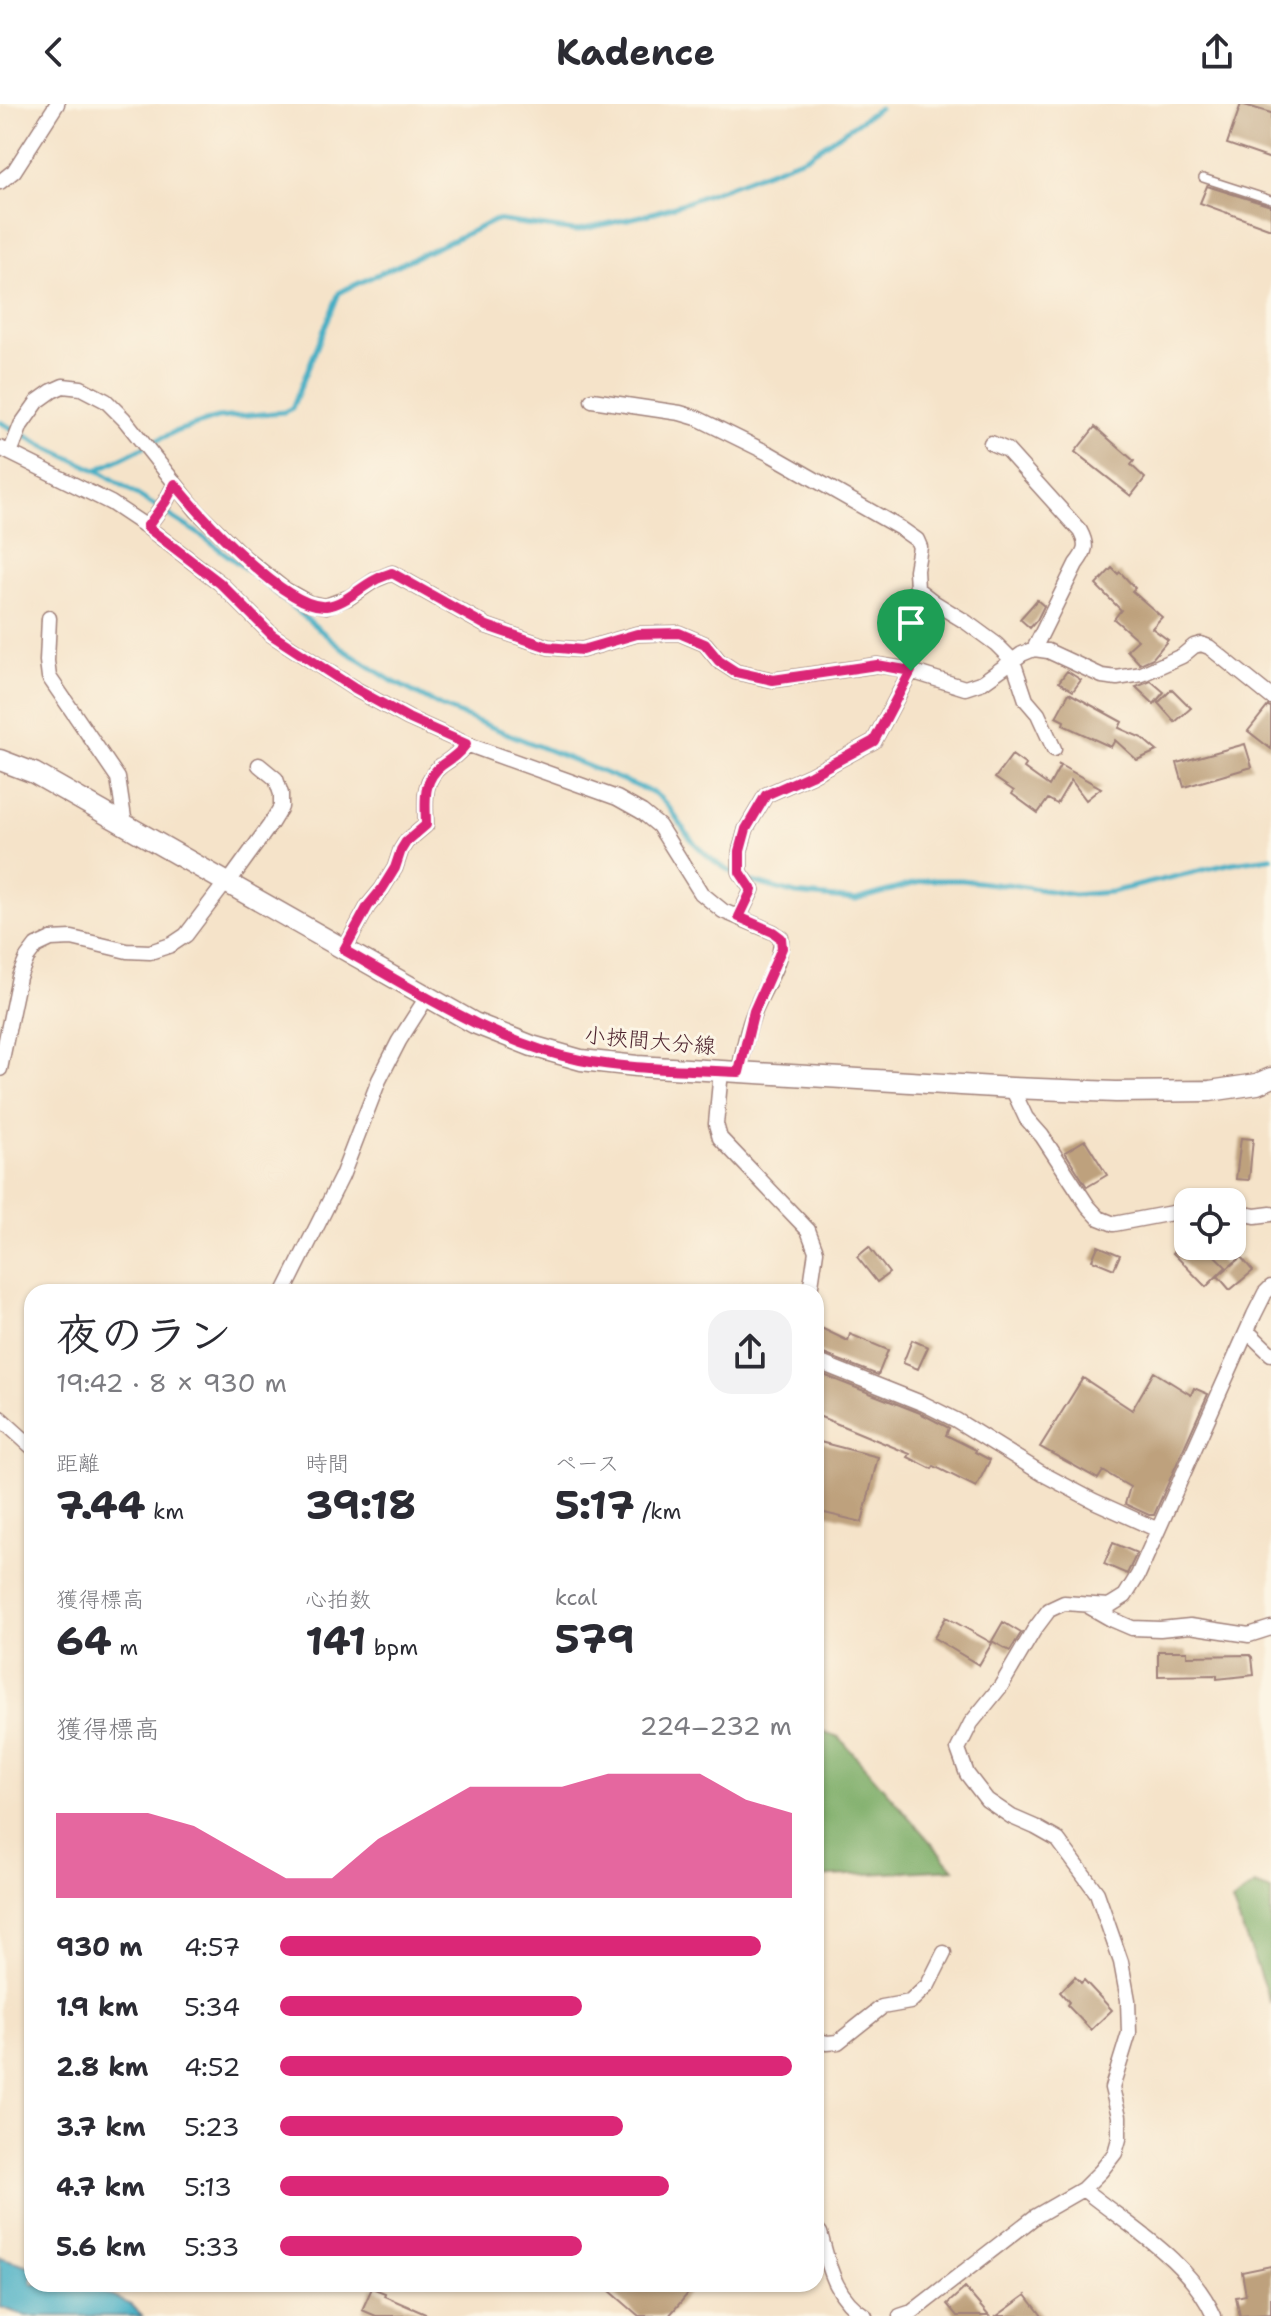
<!DOCTYPE html>
<html lang="ja">
<meta charset="utf-8">
<style>
:root{--surface:#fff;--page:#f2f2f3;--text:#2b2b33;--muted:#7c7c81;--accent:#db2777}
body{margin:0;font-family:"Shantell Sans","Klee One",sans-serif;background:var(--page);color:var(--text);height:100vh;display:flex;flex-direction:column;font-size:30px;white-space:nowrap}
*{box-sizing:border-box;margin:0}
p{font-size:26px;color:var(--muted)}
.icon{flex:none;width:44px;height:44px;fill:none;stroke:currentColor;stroke-width:2;stroke-linecap:round;stroke-linejoin:round}
.map{position:relative;flex:1;overflow:hidden}
.side{position:absolute;left:24px;top:1180px;width:800px;height:1008px;display:flex;flex-direction:column;background:var(--surface);border-radius:24px;box-shadow:0 2px 6px #0004}
.side>*{flex:none}
.controls{position:absolute;left:1174px;top:1084px;display:grid;gap:16px}
.controls a{display:grid;place-items:center;width:72px;height:72px;border-radius:16px;background:var(--surface);box-shadow:0 2px 6px #0004;font-size:40px}
.pin{position:absolute;display:grid;place-items:center;width:68px;height:68px;color:#fff;margin:-82px -34px;border-radius:50% 50% 50% 0;rotate:-45deg;box-shadow:0 0 8px #0007}
.pin .icon{rotate:45deg}
.round{display:grid;place-items:center;flex:none;width:84px;height:84px;border-radius:24px;background:var(--page)}
.head{display:flex;align-items:center;justify-content:space-between;height:136px;padding:0 32px}
h1{font-size:44px;font-weight:700;line-height:60px}
.figures{display:grid;grid-template-columns:repeat(3,1fr);gap:12px;height:136px;padding:8px 32px}
.figures div{display:grid;align-content:center}
.figures b{font-size:40px;font-weight:700}
.figures small{font-size:22px;font-weight:400}
.figures p{font-size:22px}
.chart{height:224px;padding:16px 32px}
.chart p{display:flex;justify-content:space-between}
.chart svg{width:100%;height:144px;margin-top:8px;fill:var(--accent);opacity:.7}
ul{padding:0 32px;list-style:none;font-size:26px}
li{display:grid;grid-template-columns:128px 96px 1fr;align-items:center;height:60px}
li i{height:20px;border-radius:10px;background:var(--accent)}
header{display:flex;justify-content:space-between;align-items:center;height:104px;padding:0 32px;background:var(--surface);font-size:36px;font-weight:700}
.map>svg:first-child{display:block}
</style>
<header><svg class="icon" aria-label="back" viewBox="0 0 24 24"><path d="M15 5l-7 7 7 7"/></svg>Kadence<svg class="icon" aria-label="share" viewBox="0 0 24 24"><path d="M12 15V3M7 8l5-5 5 5M5 13v7h14v-7"/></svg></header>
<div class="map">
<svg width="1271" height="2212" viewBox="0 0 1271 2212">
<rect width="100%" height="100%" fill="#fcf5e5"/>
<filter id="ink" filterUnits="userSpaceOnUse"><feTurbulence type="fractalNoise" baseFrequency=".0125" numOctaves="2"/><feDisplacementMap in="SourceGraphic" scale="16" xChannelSelector="R" yChannelSelector="G"/><feConvolveMatrix kernelMatrix="1 2 1 2 8 2 1 2 1" color-interpolation-filters="sRGB"/></filter>
<filter id="wash" filterUnits="userSpaceOnUse"><feTurbulence type="fractalNoise" baseFrequency=".006" numOctaves="4" result="noise"/><feDisplacementMap in="SourceGraphic" scale="32" xChannelSelector="R" yChannelSelector="G"/><feGaussianBlur stdDeviation="1.8" result="paint"/><feColorMatrix in="noise" values="0 0 0 0 0 0 0 0 0 0 0 0 0 0 0 0 0 1.4 0 .05"/><feComposite in="paint" operator="in"/></filter>
<g filter="url(#wash)">
<rect width="100%" height="100%" fill="#f5e3c9"/>
<path fill="#7aac66" stroke="#626648" stroke-width="2" d="M816,1625L839,1633L954,1765L816,1773Z
M1255,1781L1271,1787V1900L1232,1798Z"/>
<path fill="#45aec4" stroke="#486678" stroke-width="2" d="M0,2153L32,2163V2180H85L132,2201L142,2212H26L0,2203Z"/>
<g fill="none" stroke-linecap="round" stroke-linejoin="round">
<path stroke="#45aec4" stroke-width="5" d="M0,318L48,344L103,369L202,432L259,475L344,546L392,577L442,603L654,689C669,700 677,715 687,730C700,747 718,762 738,771
M97,366L174,328L217,314L284,308L292,304L339,189L348,184L496,116L575,127L646,111L687,98L806,53L879,4
M750,777L796,790L856,796L927,776H962L1001,781L1007,780L1074,791L1111,788L1232,759L1271,754"/>
</g>
<g id="blocks">
<path fill="#bea17d" d="M1241,0L1271,9V55L1227,40Z
M1207,82L1271,102V125L1200,99Z
M1095,323L1134,357L1131,361L1145,374L1131,392L1075,348Z
M1112,464L1118,470L1120,468L1135,484L1132,487L1162,513L1152,524L1168,536L1153,554L1140,560L1127,546L1138,536L1114,515L1121,506L1096,481Z
M1037,496L1044,502L1037,516L1030,524L1020,515Z
M1067,567L1081,576L1073,587L1059,578Z
M1151,577L1164,588L1154,600L1136,583Z
M1172,585L1191,604L1175,618L1158,599Z
M1069,589L1122,618L1119,624L1142,634L1157,647L1137,656L1115,636L1111,643L1063,621L1064,617L1056,613Z
M1268,602L1271,603V645L1248,627Z
M1245,640L1252,663L1184,683L1177,659Z
M1012,651L1026,661L1024,664L1049,682L1060,662L1058,660L1101,684L1086,696L1071,676L1057,700L1048,695L1038,709L1012,690L1014,687L995,674Z
M1241,1034L1253,1035L1249,1076L1236,1075Z
M1085,1036L1107,1071L1087,1083L1065,1048Z
M1098,1142L1120,1151L1114,1165L1092,1156Z
M1180,1142H1205L1226,1163L1206,1183L1173,1149Z
M869,1143L889,1169L877,1178L857,1153Z
M1241,1153L1253,1167L1230,1186L1218,1172Z
M821,1224L848,1237L850,1230L888,1246L878,1271L816,1247V1235Z
M912,1236L928,1243L918,1265L903,1259Z
M816,1268L920,1309L949,1324L946,1331L976,1346L975,1348L990,1356L976,1383L934,1362L932,1365L908,1353L910,1350L816,1311Z
M1154,1268L1191,1291L1194,1284L1208,1290L1154,1411H1149L1125,1400L1130,1383L1103,1367L1098,1375L1040,1343L1083,1274L1132,1306Z
M816,1337L878,1353L862,1418L816,1407Z
M1113,1439L1137,1449L1127,1470L1104,1460Z
M946,1513L992,1539L979,1561L934,1534Z
M1003,1518L1021,1529L1010,1547L992,1537Z
M1158,1547H1187V1552L1250,1551L1252,1553L1254,1571L1217,1575V1571L1158,1572Z
M1075,1873L1081,1879L1084,1876L1112,1906L1091,1926L1067,1901L1069,1898L1060,1888Z
M1271,2162V2210L1240,2212L1236,2193L1246,2191L1242,2168Z
M602,2180H696L669,2212H639Z
M372,2184L385,2189L384,2192L430,2212H376L362,2206Z
M965,2184L989,2212H957L947,2200Z
M1026,2191L1042,2212H997Z"/>
</g>
</g>
<g filter="url(#ink)">
<use href="#blocks" fill-opacity="0" stroke="#a0817a" stroke-width="2"/>
<g fill="none" stroke-linecap="round" stroke-linejoin="round">
<defs>
<path id="lane" d="M1203,74L1271,96"/>
<path id="street" d="M0,78L14,67L57,0
M592,296L680,309L697,314L770,350L900,424L917,436L920,443L916,466L917,485L935,499L966,518L996,540L1013,557L1026,596L1038,610L1054,645
M991,339L1007,346L1080,427C1088,442 1086,447 1076,460L1034,545
M0,344L111,399L147,423L220,479L272,531L355,585L408,614L466,640L617,694L642,708L659,722L701,789L723,807L773,828L781,834C782,860 764,883 755,906C747,925 743,947 739,968
M10,349L21,321L38,297L52,287L63,282L81,284L106,297L124,315L197,407L244,453L284,485L309,499L326,502L350,493L375,476L392,469L487,522L548,543L582,546L637,530L679,529L705,540L719,557L736,568L773,576L877,561L904,565L965,584L983,578L1022,550L1034,545L1048,547L1102,572L1117,574L1142,570L1182,552L1194,542L1201,540L1209,543L1271,593
M147,423L166,397L175,380
M49,514L47,557L49,573L118,674L125,721
M228,779L270,721L281,703V690L276,675L259,661
M739,813L752,786L740,768V747L746,725L766,691L811,671L874,637L911,567
M344,846L368,802L382,785L395,764L401,746L406,738L426,721C426,698 421,677 442,661C451,655 460,649 466,640
M0,965L19,873L27,854L36,842L51,835L72,834L127,847L150,848L171,841L186,831L226,778
M721,967L716,1020L720,1034L808,1126L816,1147L810,1188
M1012,984L1026,1014L1042,1032L1088,1102L1099,1114L1114,1120L1188,1106
M1232,1107L1255,1112L1271,1110
M284,1188L342,1072L379,976L399,937L427,893
M1248,1228L1271,1250
M816,1257L924,1300L956,1316L1043,1370L1094,1397L1158,1426
M0,1314L32,1343
M1090,1503L1111,1515L1132,1524L1160,1525L1190,1522L1249,1531L1271,1524
M816,1936L827,1939L838,1938L882,1903L910,1898L928,1881L944,1849
M1083,2085C1130,2123 1189,2156 1214,2212
M816,2125L820,2129C829,2161 834,2193 865,2212
M900,2212L912,2208L1036,2112L1083,2085L1101,2067L1115,2049L1119,2035V2012L1112,1984L1129,1929L1128,1896L1121,1858L1097,1789L1058,1736L1035,1723L1012,1713L987,1696L967,1670L958,1645L971,1619L1001,1582L1034,1526L1049,1506L1064,1499L1109,1502L1125,1492L1138,1471L1254,1211L1265,1189L1271,1183"/>
<path id="secondary" d="M0,656L34,669L474,919L532,942L581,956L637,962L1012,984L1116,988L1210,987L1257,980L1271,974"/>
</defs>
<use href="#lane" stroke="#a0817a" stroke-width="10"/>
<use href="#street" stroke="#a0817a" stroke-width="17"/>
<use href="#secondary" stroke="#a0817a" stroke-width="23"/>
<use href="#lane" stroke="#fff" stroke-width="7"/>
<use href="#street" stroke="#fff" stroke-width="14"/>
<use href="#secondary" stroke="#fff" stroke-width="20"/>
</g>
</g>
<g fill="none" stroke-linecap="round" stroke-linejoin="round" filter="url(#ink)">
<defs>
<path id="route" d="M175,380C199,410 286,506 326,502C345,500 359,484 375,476C380,473 387,471 392,469L487,522L548,543L582,546L637,530L679,529L705,540L719,557L736,568L773,576L877,561L911,567L874,637L811,671L766,691L746,725L740,747V768L752,786L739,813L773,828L781,834L782,844L754,907L739,968C688,965 630,966 580,956C495,939 418,888 344,846L368,802L382,785L395,764L401,746L406,738L426,721C426,699 421,677 442,661C451,655 460,649 466,640L408,614L355,585L272,531L220,479L147,423L166,397Z"/>
</defs>
<use href="#route" stroke="#fff" stroke-width="16"/>
<use href="#route" stroke="#db2777" stroke-width="10"/>
</g>
<g text-anchor="middle" stroke-width="6" stroke-linejoin="round" paint-order="stroke">
<g font-size="22" fill="#4a1f2b" stroke="#fcf5e5">
<text transform="translate(650 936) rotate(5)" y="8">小挾間大分線</text>
</g>
</g>
</svg>
<div class="controls">
<a><svg class="icon" aria-label="locate" viewBox="0 0 24 24"><circle cx="12" cy="12" r="6"/><path d="M12 2v4M12 18v4M2 12h4M18 12h4"/></svg></a>
</div>
<div class="pin" style="left:911px;top:567px;background:#1e9e55"><svg class="icon" aria-label="arrive" viewBox="0 0 24 24"><path d="M6 21V4h12l-3 4 3 4H6"/></svg></div>
<section class="side">
<div class="head"><div><h1>夜のラン</h1><p>19:42 · 8 × 930 m</p></div><a class="round"><svg class="icon" aria-label="share" viewBox="0 0 24 24"><path d="M12 15V3M7 8l5-5 5 5M5 13v7h14v-7"/></svg></a></div>
<div class="figures">
<div><p>距離</p><b>7.44<small> km</small></b></div>
<div><p>時間</p><b>39:18</b></div>
<div><p>ペース</p><b>5:17<small> /km</small></b></div>
</div>
<div class="figures">
<div><p>獲得標高</p><b>64<small> m</small></b></div>
<div><p>心拍数</p><b>141<small> bpm</small></b></div>
<div><p>kcal</p><b>579</b></div>
</div>
<div class="chart"><p><span>獲得標高</span>224–232 m</p>
<svg viewBox="0 0 160 44" preserveAspectRatio="none"><path d="M0 44V18L10 18L20 18L30 22L40 30L50 38L60 38L70 26L80 18L90 10L100 10L110 10L120 6L130 6L140 6L150 14L160 18V44z"/></svg>
</div>
<ul>
<li><b>930 m</b>4:57<i style="width:94%"></i></li>
<li><b>1.9 km</b>5:34<i style="width:59%"></i></li>
<li><b>2.8 km</b>4:52<i style="width:100%"></i></li>
<li><b>3.7 km</b>5:23<i style="width:67%"></i></li>
<li><b>4.7 km</b>5:13<i style="width:76%"></i></li>
<li><b>5.6 km</b>5:33<i style="width:59%"></i></li>
</ul>
</section>
</div>
